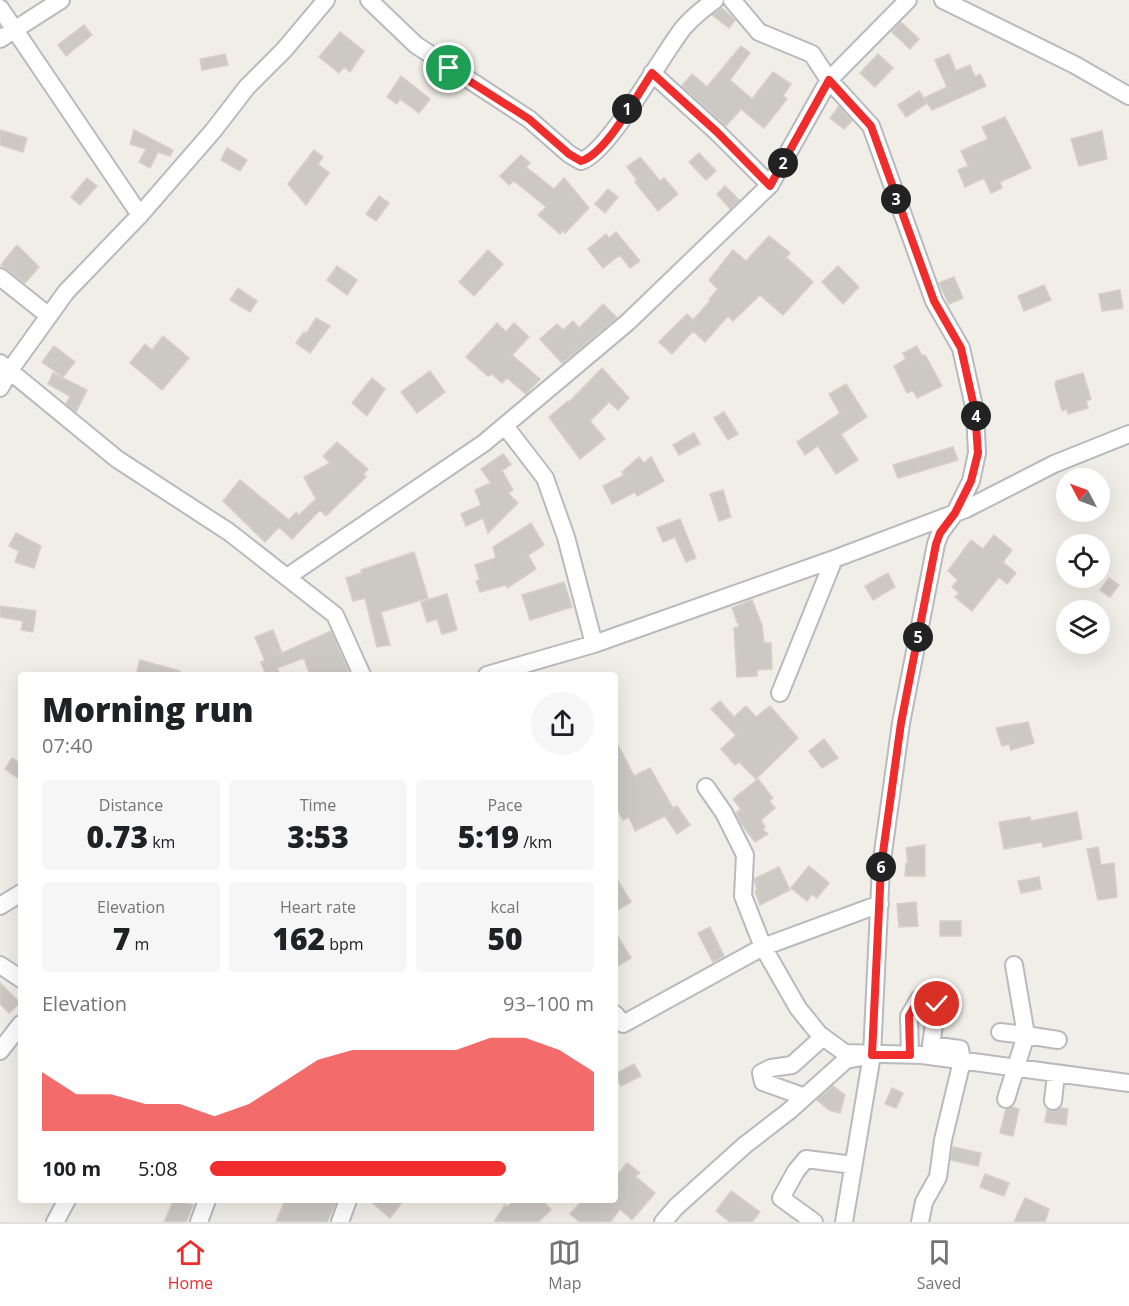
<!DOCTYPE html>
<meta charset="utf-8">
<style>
:root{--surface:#fff;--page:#f6f6f6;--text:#202124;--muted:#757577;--line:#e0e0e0;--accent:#f02d2d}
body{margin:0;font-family:"Open Sans",sans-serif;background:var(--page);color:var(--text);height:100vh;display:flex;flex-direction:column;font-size:22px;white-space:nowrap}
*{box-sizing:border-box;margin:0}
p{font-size:20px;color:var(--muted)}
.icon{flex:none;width:33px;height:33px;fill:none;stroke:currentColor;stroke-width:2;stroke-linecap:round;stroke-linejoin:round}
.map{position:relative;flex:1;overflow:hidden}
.drawer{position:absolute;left:18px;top:672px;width:600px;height:531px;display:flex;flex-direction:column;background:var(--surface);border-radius:6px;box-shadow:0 6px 24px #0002}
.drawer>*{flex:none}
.needle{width:39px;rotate:311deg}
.fabs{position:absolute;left:1056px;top:468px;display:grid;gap:12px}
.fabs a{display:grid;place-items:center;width:54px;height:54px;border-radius:50%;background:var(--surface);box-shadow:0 6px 24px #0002;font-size:30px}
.pin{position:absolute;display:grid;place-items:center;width:51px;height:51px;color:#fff;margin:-26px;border:3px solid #fff;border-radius:50%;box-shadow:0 2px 6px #0007}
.km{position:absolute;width:30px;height:30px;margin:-15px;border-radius:50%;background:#222;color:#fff;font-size:16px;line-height:30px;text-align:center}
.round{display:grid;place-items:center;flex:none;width:63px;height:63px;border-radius:32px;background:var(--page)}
.head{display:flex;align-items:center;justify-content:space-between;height:102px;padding:0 24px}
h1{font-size:33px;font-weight:800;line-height:45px}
.figures{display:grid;grid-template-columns:repeat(3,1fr);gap:9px;height:102px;padding:6px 24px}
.figures div{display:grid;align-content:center;border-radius:6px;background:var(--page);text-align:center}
.figures b{font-size:30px;font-weight:800}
.figures small{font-size:16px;font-weight:400}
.figures p{font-size:16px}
.chart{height:168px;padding:12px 24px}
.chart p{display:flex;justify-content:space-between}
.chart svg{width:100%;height:108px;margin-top:6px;fill:var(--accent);opacity:.7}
ul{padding:0 24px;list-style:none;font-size:20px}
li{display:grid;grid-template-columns:96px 72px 1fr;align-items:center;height:45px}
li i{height:15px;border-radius:8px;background:var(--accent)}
.tabs{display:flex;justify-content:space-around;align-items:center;height:84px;border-top:2px solid var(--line);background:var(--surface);font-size:16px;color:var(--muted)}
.tabs a{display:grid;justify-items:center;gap:3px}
.tabs .selected{color:var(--accent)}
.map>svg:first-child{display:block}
</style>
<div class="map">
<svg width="1129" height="1222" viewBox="0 0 1129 1222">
<rect width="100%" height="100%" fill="#f1eee7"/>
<path fill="#ccc9c4" stroke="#d6cfc5" stroke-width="1.5" d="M722,8L735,20L729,28L712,15Z
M901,22L919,39L910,49L892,32Z
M84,25L92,35L66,56L58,45Z
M340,32L364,51L350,72L344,67L339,73L319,57Z
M741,46L750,53L730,80L752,99L773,72L791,84L783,96L787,99L764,128L741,109L726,126L682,86L692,74L707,87Z
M225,54L228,65L202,70L200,59Z
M878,54L893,68L875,87L860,73Z
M949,54L956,71L970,65L975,77L980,74L986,86L932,110L924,98L947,87L935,60Z
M401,76L430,99L419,113L400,99L397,104L387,97Z
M919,91L927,103L906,117L898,105Z
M839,106L852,121L844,129L830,118Z
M1005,117L1031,168L1000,182L1002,188L991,193L984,178L965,187L958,170L968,166L961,151L988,139L982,127Z
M0,130L27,138L23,152L0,145Z
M134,130L173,150L170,156L158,152L150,168L139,162L146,149L130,144Z
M1102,131L1107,159L1079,166L1071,139Z
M227,148L247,160L240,171L221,160Z
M314,150L323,157L318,164L329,173L306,205L288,184Z
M699,153L716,171L706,180L689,162Z
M521,155L530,163L526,167L554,189L564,178L589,208L565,233L562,231L560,234L538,215L546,207L514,181L509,185L500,176Z
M640,157L660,181L664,178L678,194L658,211L635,182L637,180L627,167Z
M87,178L97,186L80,205L71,197Z
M725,186L739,200L730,209L717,194Z
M608,189L618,197L605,213L595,204Z
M379,196L389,203L376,221L366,214Z
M616,232L640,261L630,268L620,255L603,268L588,249L606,234L609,238Z
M769,236L790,253L786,257L813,282L783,315L760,295L733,321L728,316L705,342L693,331L672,354L659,342L687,314L693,320L710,301L709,299L718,289L709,280L733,250L746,261Z
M17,245L39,267L25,283L1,265Z
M488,250L503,264L474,296L459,282Z
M337,266L357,280L347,295L327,280Z
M838,266L859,287L843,304L822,282Z
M954,277L963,298L949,304L939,283Z
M1044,285L1051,300L1024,311L1018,296Z
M238,288L257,301L250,312L230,300Z
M1120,290L1123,308L1102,311L1099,294Z
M603,304L617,318L562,363L540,339L557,324L563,330L573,321L579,328Z
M316,318L330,326L310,353L296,343L304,332L306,334Z
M497,323L506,332L514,323L529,337L512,355L540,379L526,394L507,378L502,383L492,374L488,376L466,357Z
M163,336L189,358L162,390L130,363L145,344L152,350Z
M54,346L75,362L63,377L42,362Z
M917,346L922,356L925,355L942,386L917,398L913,390L907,393L894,366L906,359L903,353Z
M602,368L629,398L618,410L609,402L590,421L605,439L580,459L549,417L568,401L569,402Z
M430,371L445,392L417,413L401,392Z
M53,373L87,390L76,412L66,404L70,396L48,384Z
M1083,373L1091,399L1086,401L1088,408L1068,414L1067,409L1062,411L1055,385L1056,381Z
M372,378L385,389L367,416L352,403Z
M846,384L867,417L841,434L858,460L836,474L818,446L805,455L797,442L840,413L829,394Z
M724,412L738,434L728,440L714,418Z
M694,433L700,444L679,455L673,445Z
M337,442L368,469L363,474L366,477L326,516L320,510L292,539L279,527L265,542L223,501L240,480L289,520L296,512L299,515L316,499L304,477L330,463L323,456Z
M953,447L958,460L898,478L893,465Z
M503,454L511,464L502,471L513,490L508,493L518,503L488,533L483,518L466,526L461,514L481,505L475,490L491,483L481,469Z
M639,457L644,463L651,457L664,481L637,496L635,492L612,504L603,486L624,475L622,472Z
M723,490L731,517L719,521L710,494Z
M680,519L696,558L686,562L675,537L663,542L657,528Z
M531,523L544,545L528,555L536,569L507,588L506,585L480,592L476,581L480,580L475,565L496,558L493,547Z
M16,533L41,546L34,568L15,562L19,551L9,546Z
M994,535L1012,550L1003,562L1016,573L1007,584L999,577L972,611L955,597L959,593L952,587L958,580L948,571L971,540L983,549Z
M414,552L428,598L381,612L390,645L377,647L365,598L353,601L346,578L362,573L361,570Z
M888,573L895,587L873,600L865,586Z
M1109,578L1119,585L1110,597L1100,590Z
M564,582L572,607L530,620L522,595Z
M447,594L457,630L442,634L437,619L427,622L421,602Z
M752,600L762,625L764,643H771L772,669L757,670V676L737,677L734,628L739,627L732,608Z
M0,606L36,611L33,632L21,630L23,621L0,617Z
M273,630L282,653L331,631L350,675H310L304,658L277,668L280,675H266L261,662L265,661L255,637Z
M140,660L180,671V675H136Z
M720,701L734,717L746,706L756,717L770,706L798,738L756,779L739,762L735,765L721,749L736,735L711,709Z
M1028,722L1034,743L1011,750L1009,744L1002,746L996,728Z
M615,739L634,776L650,768L673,808L677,806L690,825L677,834L665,816L635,831L629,817L623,820L615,805Z
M824,739L838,758L822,768L809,751Z
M12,758L21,764V780L5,769Z
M758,779L773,798L769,801L775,808L761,820L765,827L763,830L768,834L755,842L741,823L736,813L741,809L733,799Z
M1077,812L1082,839L1043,847L1042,842L1004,849L999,822L1030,817L1031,821Z
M925,845V876H905L906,863H908L906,848Z
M1098,847L1101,865L1114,863L1117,897L1098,900L1087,849Z
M809,866L829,883L817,898L812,894L807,901L791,888Z
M779,867L790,890L760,905L755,891L757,890L754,879Z
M615,876L631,902L615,912Z
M1039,877L1041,889L1021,893L1018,881Z
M916,902L918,926L899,927L897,904Z
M940,921H961V936H940Z
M710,927L724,956L713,962L698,933Z
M615,932L631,958L615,968Z
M0,983L20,1003L9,1013L0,1004Z
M634,1064L641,1076L621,1086L615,1074Z
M833,1086L845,1095L840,1113L829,1110L817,1100Z
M892,1088L903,1093L896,1108L885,1104Z
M1012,1107L1019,1109L1013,1136L1000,1133L1006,1109Z
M1061,1108L1068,1109L1066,1125L1045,1122L1047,1110L1052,1111Z
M953,1147L981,1153L978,1166L951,1160Z
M627,1163L640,1173L635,1176L655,1193L632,1220L620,1209L610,1222H580L570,1214L583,1200H615V1178Z
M985,1174L1009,1183L1004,1196L980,1187Z
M731,1191L760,1212L752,1222H730L716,1211Z
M1025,1198L1049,1209L1045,1222H1014Z
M174,1200L193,1205L186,1222H164Z
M285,1200H337L327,1222H276Z
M369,1200H404L390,1218Z
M515,1200H542L551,1210L538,1222H494L505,1205L507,1207Z"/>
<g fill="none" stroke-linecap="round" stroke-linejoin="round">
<defs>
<path id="minor" d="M369,0L416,45L529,119L569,154L581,161C609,153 662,54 684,27C693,17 704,8 715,0
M732,0L759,32L812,54L829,80L871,126L934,301L961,348L975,411L977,453L971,481L955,513L940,533L936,544L901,723L881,867L872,1055L844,1222
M943,0L1075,65L1129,96
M0,8L140,215
M0,39L61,0
M652,73L717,132L770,185
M0,277L49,316
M0,363L117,459L229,532L335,615L362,675
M0,388L10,370L66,292L140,215L213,131L247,87L284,50L326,0
M505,426L545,478L566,537L594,644
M287,577L484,443L628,322L770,185L829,80L908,0
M487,675L594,644L834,559L966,509L1054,464L1129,434
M780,693L834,559
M706,787L724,813L745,855L743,896L763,947L798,1008L819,1034L845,1053L922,1055L1129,1083
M0,906L21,893
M0,965L21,979
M1014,965L1026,1035L1058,1040
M615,1014L623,1024L763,947L880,904
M1000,1032L1026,1035L1006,1099
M0,1051L21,1024
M910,1055L909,1016L919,999L937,1004L931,1045L960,1049L962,1061L943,1140L938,1177L924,1202L920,1222
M805,1097L763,1082L761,1073L771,1068L792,1065L823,1037
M1053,1101L1056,1074
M55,1222L67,1200
M199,1222L207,1200
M340,1222L348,1200
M663,1222L676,1207L745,1145L789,1111L846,1060L862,1057
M814,1222L781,1198L796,1171L806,1159L853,1165"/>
</defs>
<use href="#minor" stroke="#b7babe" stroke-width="20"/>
<use href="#minor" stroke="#fff" stroke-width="16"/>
</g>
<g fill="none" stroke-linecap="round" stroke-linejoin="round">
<defs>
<path id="route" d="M449,68L529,119L569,154L581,161C606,154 637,95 652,73L717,132L770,186L829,80L871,126L934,301L961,348L975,411L978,453L971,481L955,513L940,533L936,544L901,723L881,867L872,1055H910L909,1016L919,999L937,1004"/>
</defs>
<use href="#route" stroke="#fff" stroke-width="12"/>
<use href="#route" stroke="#f02d2d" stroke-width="8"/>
</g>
</svg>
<div class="fabs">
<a><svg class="needle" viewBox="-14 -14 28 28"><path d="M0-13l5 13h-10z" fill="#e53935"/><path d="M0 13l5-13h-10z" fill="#757577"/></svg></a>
<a><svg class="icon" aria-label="locate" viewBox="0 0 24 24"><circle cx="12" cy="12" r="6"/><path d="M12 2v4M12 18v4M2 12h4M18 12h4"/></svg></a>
<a><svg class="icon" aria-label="layers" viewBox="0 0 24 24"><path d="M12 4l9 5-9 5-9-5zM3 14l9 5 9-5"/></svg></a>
</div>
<div class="pin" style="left:449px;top:68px;background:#1e9e55"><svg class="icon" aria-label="arrive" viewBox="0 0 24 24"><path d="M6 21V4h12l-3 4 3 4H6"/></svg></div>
<div class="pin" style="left:937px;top:1004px;background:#d93025"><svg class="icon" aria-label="check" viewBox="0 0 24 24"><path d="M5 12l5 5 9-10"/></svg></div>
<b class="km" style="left:627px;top:109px">1</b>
<b class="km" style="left:783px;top:163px">2</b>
<b class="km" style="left:896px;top:199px">3</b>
<b class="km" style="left:976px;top:416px">4</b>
<b class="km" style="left:918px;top:637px">5</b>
<b class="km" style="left:881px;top:867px">6</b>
<section class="drawer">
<div class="head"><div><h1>Morning run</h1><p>07:40</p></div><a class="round"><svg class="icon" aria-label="share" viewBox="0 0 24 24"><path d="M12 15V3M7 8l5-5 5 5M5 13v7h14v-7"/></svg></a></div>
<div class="figures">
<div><p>Distance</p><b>0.73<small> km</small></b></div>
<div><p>Time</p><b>3:53</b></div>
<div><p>Pace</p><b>5:19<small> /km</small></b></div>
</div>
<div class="figures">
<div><p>Elevation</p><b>7<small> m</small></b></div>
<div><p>Heart rate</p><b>162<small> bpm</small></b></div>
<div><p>kcal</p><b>50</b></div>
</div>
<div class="chart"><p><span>Elevation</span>93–100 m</p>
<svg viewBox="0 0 160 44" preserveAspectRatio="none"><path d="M0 44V20L10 29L20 29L30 33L40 33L50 38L60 33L70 24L80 15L90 11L100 11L110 11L120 11L130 6L140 6L150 11L160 20V44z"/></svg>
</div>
<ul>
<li><b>100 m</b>5:08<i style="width:77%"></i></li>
</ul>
</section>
</div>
<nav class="tabs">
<a class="selected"><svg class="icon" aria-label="home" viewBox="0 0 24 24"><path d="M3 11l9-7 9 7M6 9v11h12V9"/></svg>Home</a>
<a><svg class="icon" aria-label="map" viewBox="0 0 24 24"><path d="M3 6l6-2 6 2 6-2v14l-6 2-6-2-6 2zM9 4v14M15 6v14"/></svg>Map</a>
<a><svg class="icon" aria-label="saved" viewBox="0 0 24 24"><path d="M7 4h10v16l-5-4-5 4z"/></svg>Saved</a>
</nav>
